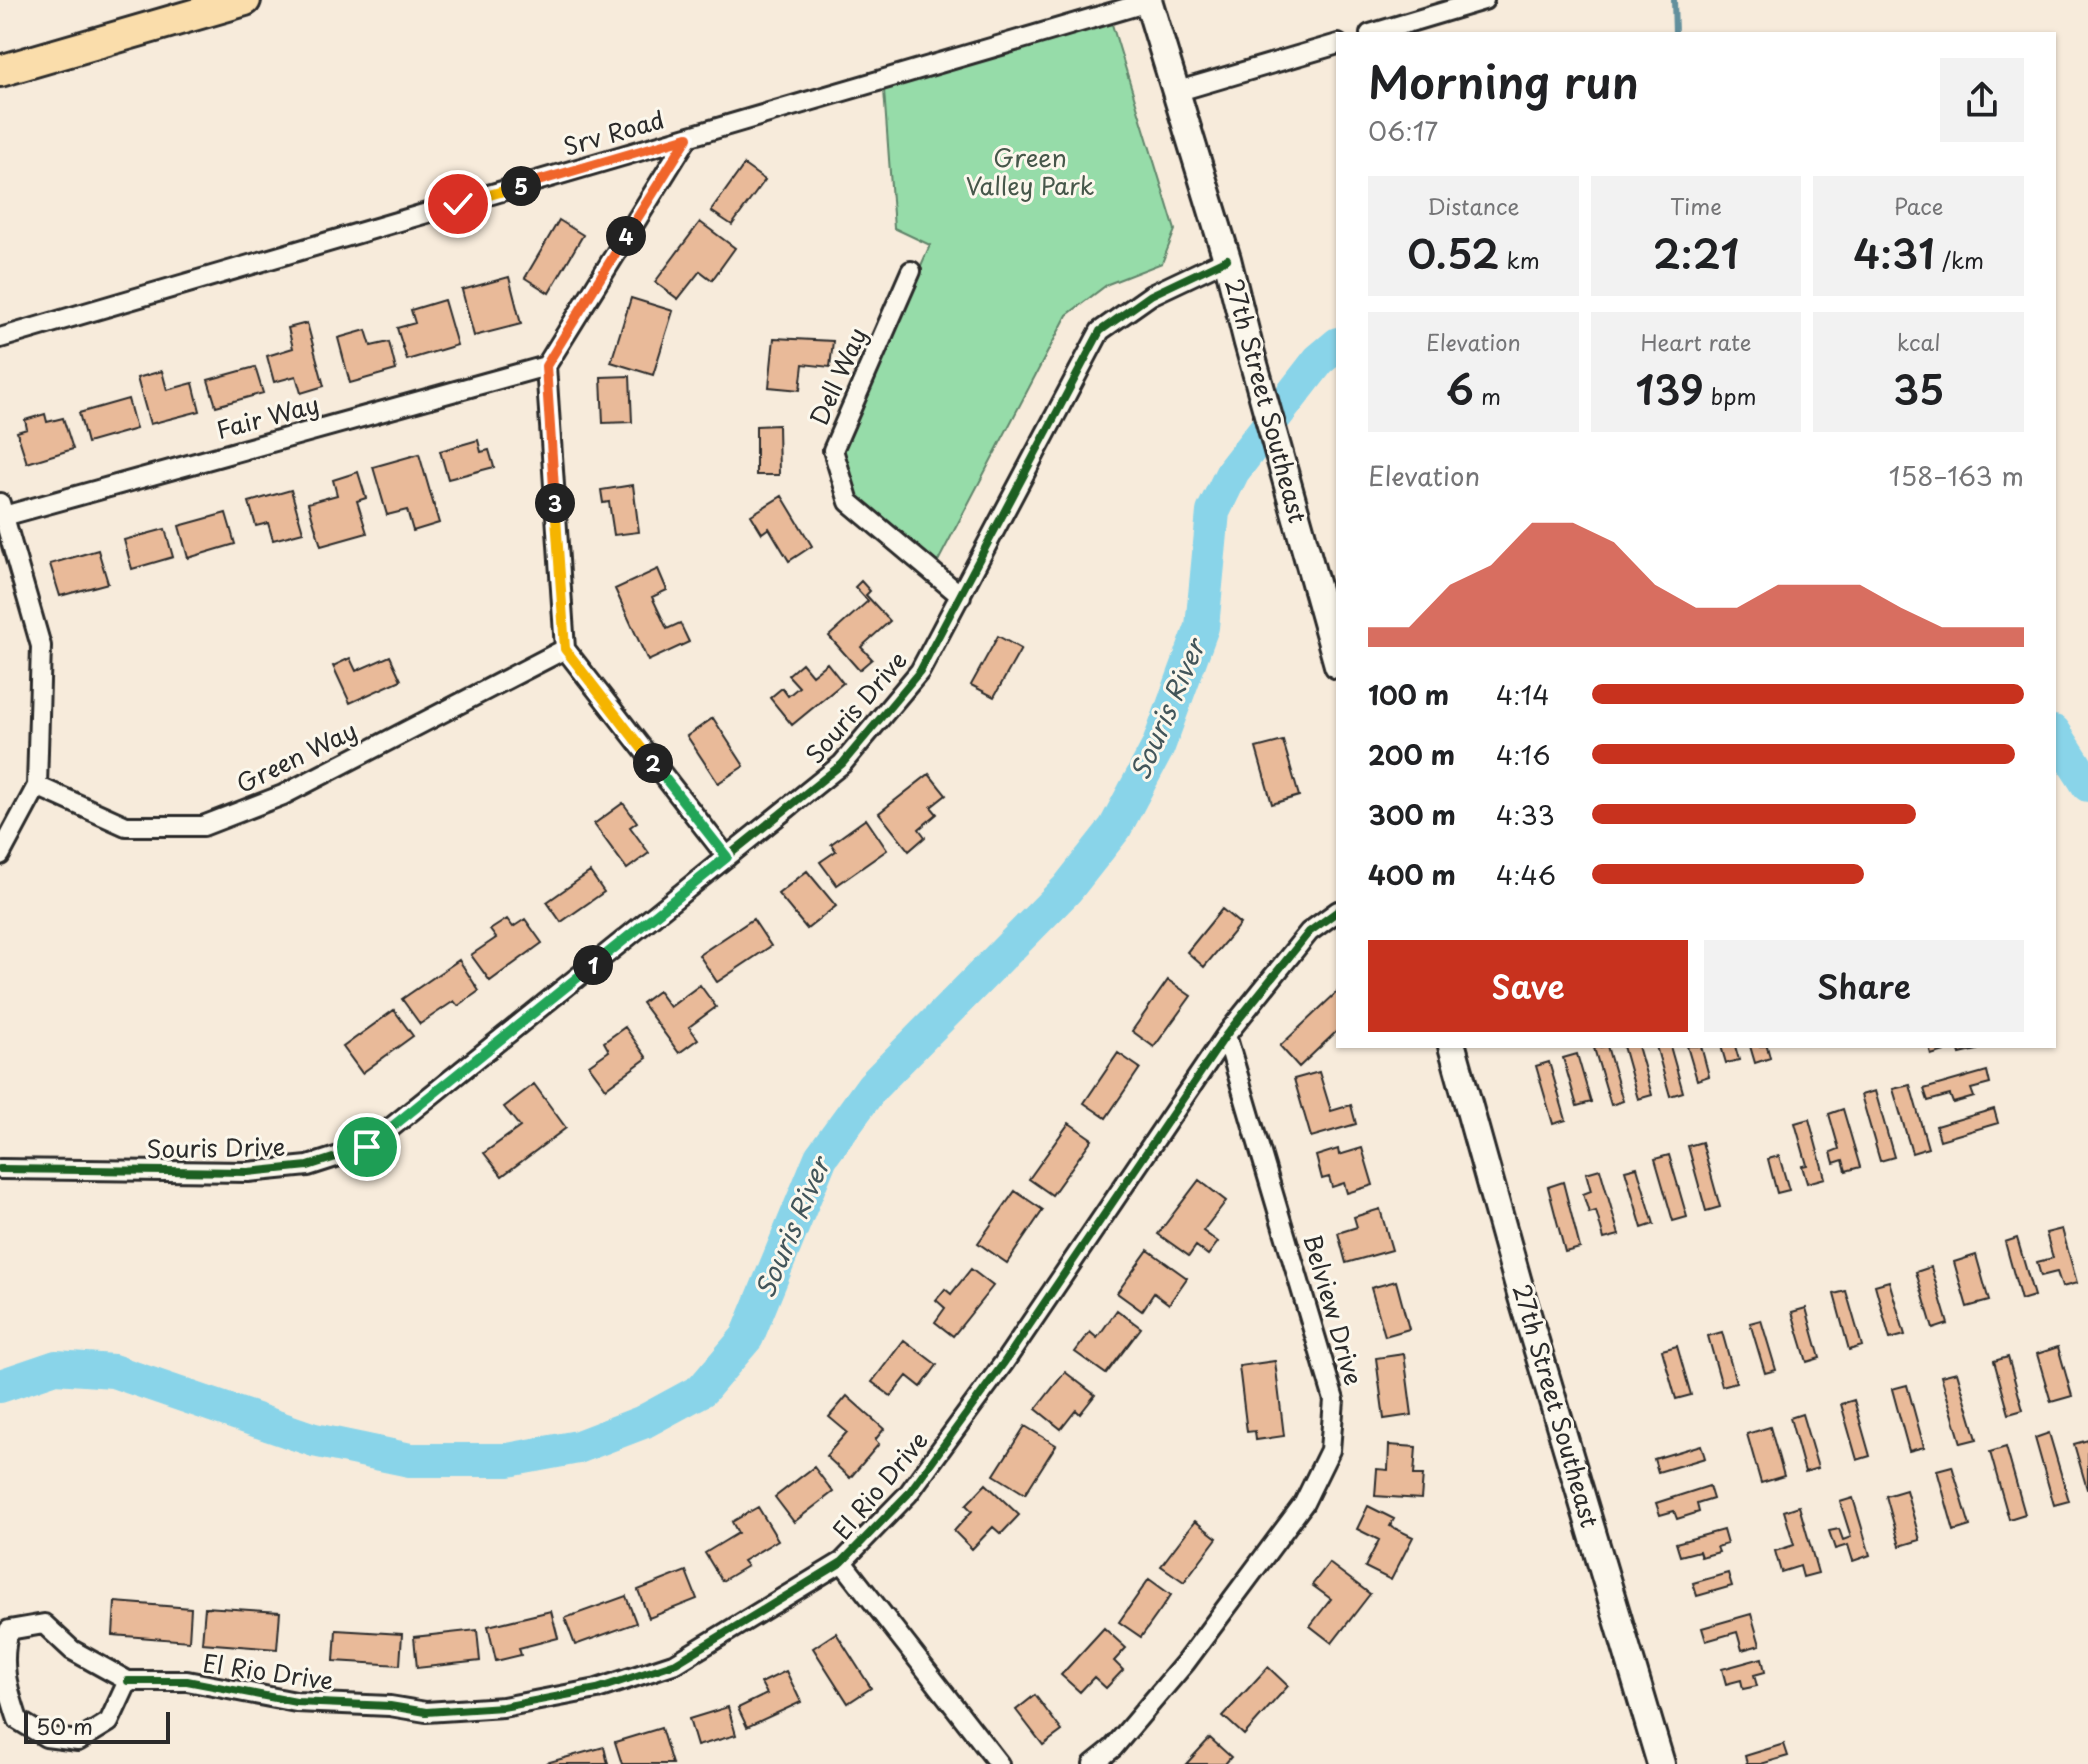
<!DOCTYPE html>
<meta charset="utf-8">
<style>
:root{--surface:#fff;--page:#f2f2f2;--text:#202124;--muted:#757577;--accent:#c8321e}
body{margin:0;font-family:"Playpen Sans",sans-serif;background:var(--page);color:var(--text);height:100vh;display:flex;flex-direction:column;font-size:30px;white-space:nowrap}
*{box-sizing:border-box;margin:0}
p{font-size:26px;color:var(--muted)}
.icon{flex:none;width:44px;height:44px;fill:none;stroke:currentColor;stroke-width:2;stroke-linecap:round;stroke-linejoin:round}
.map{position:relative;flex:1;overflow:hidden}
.panel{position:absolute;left:1336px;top:32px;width:720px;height:1016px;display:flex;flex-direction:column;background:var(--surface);border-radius:0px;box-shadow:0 2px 6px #0004}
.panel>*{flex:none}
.scale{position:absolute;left:24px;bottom:20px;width:146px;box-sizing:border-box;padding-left:8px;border:4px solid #2b2b2b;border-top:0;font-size:22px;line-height:28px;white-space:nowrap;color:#2b2b2b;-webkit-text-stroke:6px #fbf7ec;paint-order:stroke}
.pin{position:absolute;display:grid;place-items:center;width:68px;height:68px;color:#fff;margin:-34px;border:4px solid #fff;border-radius:50%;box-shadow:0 2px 8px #0007}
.km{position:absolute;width:40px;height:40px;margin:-20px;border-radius:50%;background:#222;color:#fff;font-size:22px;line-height:40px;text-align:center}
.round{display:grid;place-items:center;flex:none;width:84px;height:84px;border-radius:0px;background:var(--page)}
.overview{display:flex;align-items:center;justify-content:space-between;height:136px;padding:0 32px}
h1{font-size:44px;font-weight:600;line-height:60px}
.stats{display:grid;grid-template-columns:repeat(3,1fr);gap:12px;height:136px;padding:8px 32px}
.stats div{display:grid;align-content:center;border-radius:0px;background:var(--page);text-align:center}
.stats b{font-size:40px;font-weight:600}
.stats small{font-size:22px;font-weight:400}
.stats p{font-size:22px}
.chart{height:224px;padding:16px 32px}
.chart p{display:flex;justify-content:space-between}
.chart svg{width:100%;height:144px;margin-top:8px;fill:var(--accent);opacity:.7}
.action{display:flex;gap:16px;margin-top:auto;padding:16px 32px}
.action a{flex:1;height:92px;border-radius:0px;background:var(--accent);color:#fff;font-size:32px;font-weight:600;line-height:92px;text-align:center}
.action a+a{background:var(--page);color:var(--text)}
ul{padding:0 32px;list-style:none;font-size:26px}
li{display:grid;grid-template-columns:128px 96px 1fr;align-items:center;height:60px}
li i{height:20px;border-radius:10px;background:var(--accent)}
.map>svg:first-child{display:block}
</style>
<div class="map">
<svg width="2088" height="1764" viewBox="0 0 2088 1764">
<rect width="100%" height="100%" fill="#f7ebdb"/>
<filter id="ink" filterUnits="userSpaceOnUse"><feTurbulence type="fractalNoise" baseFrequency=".0125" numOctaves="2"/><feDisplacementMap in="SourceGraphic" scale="16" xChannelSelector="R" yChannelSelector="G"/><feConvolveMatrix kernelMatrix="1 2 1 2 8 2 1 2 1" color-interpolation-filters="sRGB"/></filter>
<g filter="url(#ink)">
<path fill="#96dca9" stroke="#60846a" stroke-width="2" d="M1111,21L1175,230L1162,263L1108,284L1067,315L934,569L854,502L839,452L930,245L894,228L884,90Z"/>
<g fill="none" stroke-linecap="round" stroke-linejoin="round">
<path stroke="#63909d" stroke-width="6" d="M1674,0L1675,34"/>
<path stroke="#89d4e9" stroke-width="34" d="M2054,732L2088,785
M0,1386L56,1367L113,1371L314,1440L410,1460H508L578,1447L643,1422L702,1390L747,1337L821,1157L872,1087L1067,889L1115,828L1158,747L1202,627L1213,512L1233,471L1319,360L1338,344"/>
</g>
<path fill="#e9ba99" stroke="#2b2b2b" stroke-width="2" d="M744,165L765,180L732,225L711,211Z
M559,220L583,235L549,293L525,278Z
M700,222L735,248L712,280L700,271L678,299L655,282Z
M509,277L521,324L474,336L462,290Z
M631,298L673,311L653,375L611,362Z
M444,300L457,345L407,360L397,328L415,323L411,310Z
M307,323L324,386L301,393L296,376L274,382L267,356L293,348L288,328Z
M366,330L371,346L389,342L396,370L350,383L338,338Z
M774,338L833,341L830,367L803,364L800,390L769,387Z
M255,367L263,393L216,406L208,380Z
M162,371L167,390L193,383L200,411L150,424L137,378Z
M630,376L632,422L603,423L601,377Z
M128,399L136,429L87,443L79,413Z
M45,414L47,422L63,418L73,449L27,463L17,432L27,429L25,420Z
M778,425L779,475H756V426Z
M478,440L481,452L489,450L494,467L448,479L440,451Z
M419,454L439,523L413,531L407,510L387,515L373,467Z
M358,472L366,498L357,501L367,533L321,546L308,503L337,495L333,480Z
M633,485L639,532L614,535L609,502L603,503L601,490Z
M291,490L303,532L273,540L268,523L256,526L249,502Z
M782,496L812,546L789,561L769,528L762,533L751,515Z
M226,513L235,544L188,558L179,526Z
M165,529L173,557L132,569L124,540Z
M98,550L108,583L60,596L50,564Z
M658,569L667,590L652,597L667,629L680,623L689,642L648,661L615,589Z
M861,581L870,591L866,595L890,621L861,647L872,659L859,670L829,636L868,601L855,587Z
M998,636L1021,649L994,697L971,685Z
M390,656L401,680L350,703L333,666L350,658L356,671Z
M802,663L812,675L827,663L843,683L792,725L770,698L782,688L788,696L799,687L788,675Z
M713,718L744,766L718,783L687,736Z
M1283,741L1299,796L1272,804L1256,748Z
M929,774L946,795L931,807L937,814L919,829L925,837L909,851L879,813Z
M623,803L637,822L630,827L649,853L627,869L594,824Z
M866,819L887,850L837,885L820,862L836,851L831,844Z
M807,871L836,906L807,929L778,894Z
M590,872L604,892L561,922L547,902Z
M1222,909L1240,924L1204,967L1187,952Z
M507,919L513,927L525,919L542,943L490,981L471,955L496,938L490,930Z
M753,919L771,946L717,982L699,955Z
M459,960L479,991L458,1006L454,1001L420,1024L402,999Z
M1168,980L1191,996L1154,1047L1132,1031Z
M700,985L716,1007L689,1027L698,1039L679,1053L642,1003L658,991L670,1007Z
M1338,991V1030L1299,1067L1280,1046Z
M394,1010L413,1036L362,1073L343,1047Z
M625,1027L647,1058L606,1088L589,1065L609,1051L604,1042Z
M1607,1046L1623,1101L1611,1105L1594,1048Z
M1623,1046H1638L1652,1095L1638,1099Z
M1656,1046H1670L1683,1092L1670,1096Z
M1687,1046H1701L1709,1076L1697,1080Z
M1721,1046H1735L1739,1060L1726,1063Z
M1750,1046H1767L1770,1058L1755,1063Z
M1929,1046H1975L1977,1050L1960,1054L1958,1047L1931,1055Z
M1118,1053L1140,1068L1106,1118L1084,1103Z
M1577,1054L1591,1102L1577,1106L1563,1058Z
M1549,1062L1566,1120L1553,1124L1536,1066Z
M1987,1071L1990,1084L1971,1089L1974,1097L1953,1103L1950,1095L1928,1101L1924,1089Z
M1319,1072L1331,1111L1351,1105L1356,1124L1311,1137L1294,1079Z
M534,1084L566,1128L502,1176L484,1153L520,1127L504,1107Z
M1910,1085L1928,1148L1912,1153L1893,1089Z
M1875,1091L1894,1157L1880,1161L1861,1095Z
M1843,1109L1860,1167L1846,1171L1843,1160L1834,1163L1831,1152L1839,1149L1829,1114Z
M1994,1109L1998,1123L1940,1140L1936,1126Z
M1809,1119L1825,1178L1807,1183L1802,1166L1807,1165L1795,1123Z
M1069,1123L1092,1139L1052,1195L1029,1179Z
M1702,1142L1720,1207L1706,1211L1688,1146Z
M1362,1148L1373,1185L1347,1193L1344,1183L1332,1187L1329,1177L1322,1179L1316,1156L1338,1149L1339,1155Z
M1669,1155L1687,1217L1673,1221L1655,1159Z
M1779,1156L1789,1190L1777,1193L1768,1159Z
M1637,1167L1654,1224L1642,1228L1625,1170Z
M1600,1169L1619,1235L1604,1239L1596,1211L1589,1213L1583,1194L1591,1191L1586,1173Z
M1199,1180L1226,1201L1203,1231L1218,1242L1208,1255L1196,1246L1189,1256L1158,1234Z
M1563,1182L1580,1248L1565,1252L1548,1187Z
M1015,1191L1043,1210L1007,1263L978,1243Z
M1380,1209L1392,1250L1346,1263L1338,1233L1357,1227L1354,1217Z
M2062,1229L2077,1283L2062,1287L2057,1272L2041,1276L2037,1262L2053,1258L2046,1233Z
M2017,1238L2034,1296L2021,1300L2005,1242Z
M1148,1250L1187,1278L1169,1304L1154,1293L1142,1311L1117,1293Z
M1976,1255L1989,1301L1967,1307L1954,1262Z
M1931,1267L1948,1324L1933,1329L1916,1272Z
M971,1269L993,1286L953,1336L935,1322L945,1308L936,1300L945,1289L951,1294Z
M1396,1281L1409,1329L1385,1336L1371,1288Z
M1889,1281L1905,1335L1890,1339L1875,1285Z
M1846,1291L1862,1346L1849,1350L1834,1294Z
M1806,1308L1820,1358L1807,1362L1792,1312Z
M1117,1310L1141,1328L1106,1374L1075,1352L1090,1332L1097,1338Z
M1761,1320L1776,1370L1765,1373L1750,1323Z
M1722,1332L1736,1382L1722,1386L1708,1336Z
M904,1340L937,1365L921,1387L907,1376L891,1396L872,1382Z
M1677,1346L1691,1395L1676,1399L1662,1350Z
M2058,1347L2072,1396L2051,1402L2037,1354Z
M1404,1354L1412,1415L1384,1419L1376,1358Z
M2008,1357L2023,1410L2009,1414L1994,1361Z
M1275,1361L1284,1436L1256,1440L1255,1431L1247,1432L1239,1366Z
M1065,1372L1095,1395L1080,1414L1076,1410L1061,1429L1036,1409Z
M1957,1372L1977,1439L1961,1443L1941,1376Z
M1907,1385L1924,1447L1909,1451L1892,1389Z
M847,1396L884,1429L875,1440L879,1444L850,1478L826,1456L847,1432L829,1417Z
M1854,1400L1870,1456L1857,1460L1841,1404Z
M1802,1414L1818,1468L1805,1472L1790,1418Z
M1025,1426L1056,1445L1025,1494L994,1475Z
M1770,1427L1784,1476L1761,1483L1747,1434Z
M2049,1433L2069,1501L2054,1505L2035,1438Z
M2088,1440V1489H2087L2074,1444Z
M1389,1445L1416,1447L1414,1475H1423L1421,1499L1375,1496L1377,1469L1388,1470Z
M1701,1445L1705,1458L1658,1472L1654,1459Z
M2006,1447L2025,1514L2009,1519L1990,1452Z
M1952,1466L1970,1526L1954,1531L1937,1470Z
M814,1467L833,1492L794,1522L775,1497Z
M986,1484L1019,1515L1001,1534L993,1527L972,1549L954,1531L972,1511L966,1505Z
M1709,1486L1713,1499L1697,1504L1699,1512L1677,1519L1674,1511L1660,1515L1656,1503Z
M1906,1490L1920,1540L1900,1546L1886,1496Z
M1853,1498L1870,1555L1853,1561L1848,1545L1835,1549L1829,1531L1839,1529L1843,1540L1851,1537L1840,1502Z
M1368,1506L1394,1519L1390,1526L1413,1537L1391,1580L1365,1567L1379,1540L1357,1529Z
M1799,1506L1818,1573L1803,1577L1800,1566L1781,1572L1775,1551L1794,1545L1784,1511Z
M758,1507L778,1540L743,1561L747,1566L722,1581L705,1553L738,1533L732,1522Z
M1195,1521L1217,1538L1184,1582L1161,1566Z
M1723,1530L1727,1544L1717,1547L1719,1552L1701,1557L1699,1551L1680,1556L1676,1543Z
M1329,1563L1370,1594L1332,1643L1310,1626L1331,1599L1312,1585Z
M686,1571L697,1599L649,1618L638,1590Z
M1728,1573L1732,1586L1697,1596L1693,1583Z
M1149,1579L1171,1595L1141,1637L1119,1622Z
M626,1596L636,1623L575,1645L565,1618Z
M115,1602L191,1608L189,1641L113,1635Z
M205,1607L280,1612L277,1649L202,1643Z
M551,1611L558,1638L519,1648L521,1655L496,1661L488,1626Z
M1751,1614L1760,1645L1742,1650L1737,1632L1706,1641L1702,1628Z
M1104,1628L1126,1648L1114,1661L1123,1670L1106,1688L1094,1677L1080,1692L1061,1675Z
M336,1630L402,1634L400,1665L334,1661Z
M477,1630L480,1661L417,1668L414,1637Z
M836,1633L871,1688L848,1703L813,1648Z
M1762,1658L1765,1672L1754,1675L1757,1686L1743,1689L1741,1680L1726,1684L1722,1669Z
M1268,1667L1288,1686L1244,1735L1223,1716Z
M786,1671L801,1702L747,1727L738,1708L767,1694L761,1683Z
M1035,1695L1062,1731L1043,1745L1016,1710Z
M728,1707L736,1735L697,1746L689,1719Z
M661,1728L672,1764H622L615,1742Z
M1210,1738L1231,1757L1225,1764H1186Z
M1784,1744L1788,1756L1761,1764H1747L1745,1756Z
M604,1747L608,1764H546V1763Z"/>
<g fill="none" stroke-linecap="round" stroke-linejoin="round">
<defs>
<path id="street" d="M1370,34L1484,0
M1175,92L1338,44
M688,137L546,366L565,649L727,857
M911,271L833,450L849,502L961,596
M0,338L1148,2
M0,503L41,646L37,786L0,855
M4,516L546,366
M37,786L126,826H203L283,795L565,649
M0,1169L248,1172L308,1166L367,1147L842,764L920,671L1100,331L1151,295L1227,259
M842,1562L999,1764
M44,1624L72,1650L128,1681L109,1722L78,1741L46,1737L18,1720C7,1687 0,1664 9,1630Z
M128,1681H187L296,1702L390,1706L426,1712L503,1707L597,1689L676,1663L842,1562L908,1494L1003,1364L1226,1035L1309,932L1338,911
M1093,1764L1113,1748L1185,1663L1304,1503L1330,1450L1334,1400L1226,1035"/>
<path id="secondary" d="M1148,0L1227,259L1248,343L1338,665
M1452,1046L1522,1297L1661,1764"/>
<path id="primary" d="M0,71L245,0"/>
</defs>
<use href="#street" stroke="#2b2b2b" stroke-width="24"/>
<use href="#secondary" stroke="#2b2b2b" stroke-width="32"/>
<use href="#primary" stroke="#2b2b2b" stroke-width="36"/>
<use href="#street" stroke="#fbf7ec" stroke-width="18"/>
<use href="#secondary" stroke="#fbf7ec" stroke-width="26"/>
<use href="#primary" stroke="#faddab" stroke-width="30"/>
<defs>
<path id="cycleway" d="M0,1169L248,1172L308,1166L367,1147L842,764L920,671L1100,331L1151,295L1227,259
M128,1681H187L296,1702L390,1706L426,1712L503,1707L597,1689L676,1663L842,1562L908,1494L1003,1364L1226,1035L1309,932L1338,911"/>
</defs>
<use href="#cycleway" stroke="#fbf7ec" stroke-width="13"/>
<use href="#cycleway" stroke="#1b5e20" stroke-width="8"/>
</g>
</g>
<g fill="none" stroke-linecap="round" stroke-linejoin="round" filter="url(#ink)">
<defs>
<path id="split-1" d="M367,1147L593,965"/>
<path id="split-2" d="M593,965L727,857L653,763"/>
<path id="split-3" d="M555,503L565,649L653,763"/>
<path id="split-4" d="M555,503L546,366L626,236"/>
<path id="split-5" d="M521,186L688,137L626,236"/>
<path id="split-6" d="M458,204L521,186"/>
</defs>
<use href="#split-1" stroke="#fff" stroke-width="16"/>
<use href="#split-2" stroke="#fff" stroke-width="16"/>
<use href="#split-3" stroke="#fff" stroke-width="16"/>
<use href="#split-4" stroke="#fff" stroke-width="16"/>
<use href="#split-5" stroke="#fff" stroke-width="16"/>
<use href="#split-6" stroke="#fff" stroke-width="16"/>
<use href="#split-1" stroke="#22a559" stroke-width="10"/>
<use href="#split-2" stroke="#22a559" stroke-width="10"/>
<use href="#split-3" stroke="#f5b400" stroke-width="10"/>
<use href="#split-4" stroke="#f0652b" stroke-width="10"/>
<use href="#split-5" stroke="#f0652b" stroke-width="10"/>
<use href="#split-6" stroke="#f5b400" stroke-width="10"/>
</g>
<g text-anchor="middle" stroke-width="6" stroke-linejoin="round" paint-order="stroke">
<g font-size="24" fill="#2b2b2b" stroke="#fbf7ec">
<text transform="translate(614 134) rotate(-16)" y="8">Srv Road</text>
<text transform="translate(839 377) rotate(-66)" y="8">Dell Way</text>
<text transform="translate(1265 401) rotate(75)" y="8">27th Street Southeast</text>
<text transform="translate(268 418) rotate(-15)" y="8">Fair Way</text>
<text transform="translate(857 708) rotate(-49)" y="8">Souris Drive</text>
<text transform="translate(297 758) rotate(-26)" y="8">Green Way</text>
<text transform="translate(216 1149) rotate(-1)" y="8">Souris Drive</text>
<text transform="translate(1332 1310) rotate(74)" y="8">Belview Drive</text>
<text transform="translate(1555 1406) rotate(74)" y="8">27th Street Southeast</text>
<text transform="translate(881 1486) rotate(-50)" y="8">El Rio Drive</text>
<text transform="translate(268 1673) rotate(8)" y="8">El Rio Drive</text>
</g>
<g font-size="24" fill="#46574a" stroke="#fbf7ec">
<text x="1030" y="167">Green<tspan x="1030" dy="28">Valley Park</tspan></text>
</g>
<g font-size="26" font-style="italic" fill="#42555a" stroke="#fbf7ec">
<text transform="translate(1168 710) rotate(-67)" y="9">Souris River</text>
<text transform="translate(793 1228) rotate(-67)" y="9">Souris River</text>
</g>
</g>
</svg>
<div class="scale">50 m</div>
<div class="pin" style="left:367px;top:1147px;background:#1e9e55"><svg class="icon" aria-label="arrive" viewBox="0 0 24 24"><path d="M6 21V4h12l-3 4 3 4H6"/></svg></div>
<div class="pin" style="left:458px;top:204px;background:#d93025"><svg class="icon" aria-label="check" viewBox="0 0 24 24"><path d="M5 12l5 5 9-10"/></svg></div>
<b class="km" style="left:593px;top:965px">1</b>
<b class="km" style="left:653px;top:763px">2</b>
<b class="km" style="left:555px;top:503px">3</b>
<b class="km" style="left:626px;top:236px">4</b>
<b class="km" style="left:521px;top:186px">5</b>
<section class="panel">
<div class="overview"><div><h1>Morning run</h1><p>06:17</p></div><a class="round"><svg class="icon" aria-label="share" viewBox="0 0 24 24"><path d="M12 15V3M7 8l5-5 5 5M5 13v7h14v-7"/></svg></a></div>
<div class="stats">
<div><p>Distance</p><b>0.52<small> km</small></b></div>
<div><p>Time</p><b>2:21</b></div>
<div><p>Pace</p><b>4:31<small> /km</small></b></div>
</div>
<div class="stats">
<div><p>Elevation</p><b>6<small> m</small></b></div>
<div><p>Heart rate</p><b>139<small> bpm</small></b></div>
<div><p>kcal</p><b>35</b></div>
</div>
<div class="chart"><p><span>Elevation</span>158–163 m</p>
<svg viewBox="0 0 160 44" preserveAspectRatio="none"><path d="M0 44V38L10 38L20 25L30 19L40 6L50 6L60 12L70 25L80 32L90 32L100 25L110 25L120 25L130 32L140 38L150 38L160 38V44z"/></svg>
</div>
<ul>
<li><b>100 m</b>4:14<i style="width:100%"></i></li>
<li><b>200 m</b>4:16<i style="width:98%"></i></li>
<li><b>300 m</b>4:33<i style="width:75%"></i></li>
<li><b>400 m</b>4:46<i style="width:63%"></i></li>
</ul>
<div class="action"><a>Save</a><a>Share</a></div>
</section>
</div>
